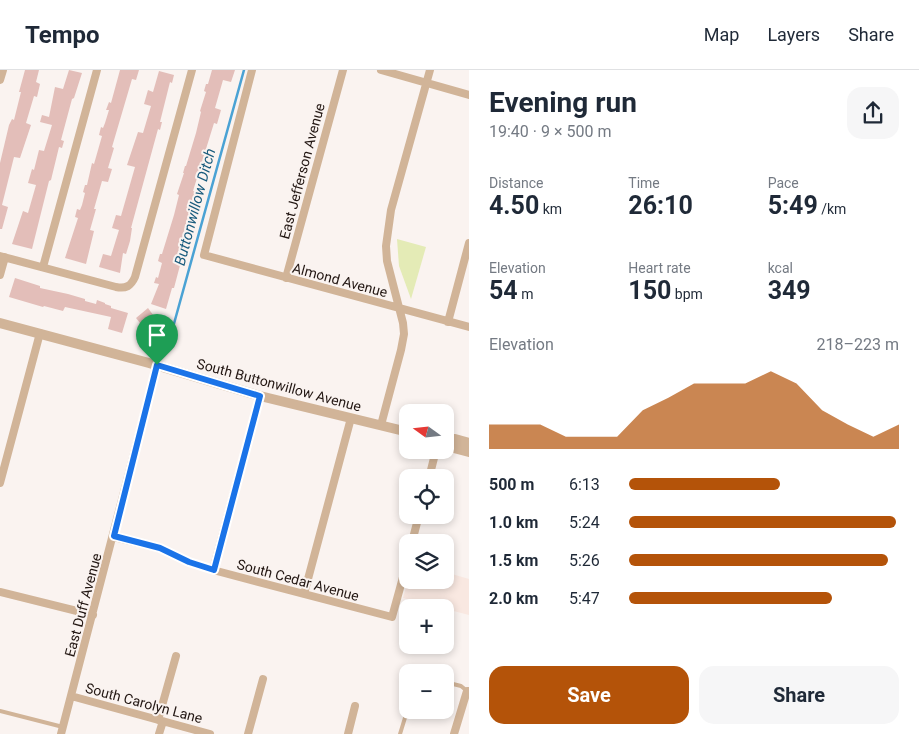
<!DOCTYPE html>
<meta charset="utf-8">
<style>
:root{--surface:#fff;--page:#f6f6f7;--text:#1f2937;--muted:#747a83;--line:#e0e1e3;--accent:#b45309}
body{margin:0;font-family:Roboto,sans-serif;background:var(--page);color:var(--text);height:100vh;display:flex;flex-direction:column;font-size:19px;white-space:nowrap}
*{box-sizing:border-box;margin:0}
p{font-size:16px;color:var(--muted)}
.icon{flex:none;width:28px;height:28px;fill:none;stroke:currentColor;stroke-width:2;stroke-linecap:round;stroke-linejoin:round}
.map{position:relative;flex:1;overflow:hidden}
.side{display:flex;flex-direction:column;background:var(--surface);width:450px}
.side>*{flex:none}
.needle{width:32px;rotate:285deg}
.buttons{position:absolute;left:399px;top:334px;display:grid;gap:10px}
.buttons a{display:grid;place-items:center;width:55px;height:55px;border-radius:10px;background:var(--surface);box-shadow:0 2px 8px #0003;font-size:25px}
.pin{position:absolute;display:grid;place-items:center;width:42px;height:42px;color:#fff;margin:-51px -21px;border-radius:50% 50% 50% 0;rotate:-45deg;box-shadow:0 0 5px #0007}
.pin .icon{rotate:45deg}
.round{display:grid;place-items:center;flex:none;width:52px;height:52px;border-radius:15px;background:var(--page)}
.overview{display:flex;align-items:center;justify-content:space-between;height:85px;padding:0 20px}
h1{font-size:28px;font-weight:700;line-height:38px}
.metrics{display:grid;grid-template-columns:repeat(3,1fr);gap:8px;height:85px;padding:5px 20px}
.metrics div{display:grid;align-content:center}
.metrics b{font-size:25px;font-weight:700}
.metrics small{font-size:14px;font-weight:400}
.metrics p{font-size:14px}
.chart{height:140px;padding:10px 20px}
.chart p{display:flex;justify-content:space-between}
.chart svg{width:100%;height:90px;margin-top:5px;fill:var(--accent);opacity:.7}
.action{display:flex;gap:10px;margin-top:auto;padding:10px 20px}
.action a{flex:1;height:58px;border-radius:15px;background:var(--accent);color:#fff;font-size:20px;font-weight:700;line-height:58px;text-align:center}
.action a+a{background:var(--page);color:var(--text)}
ul{padding:0 20px;list-style:none;font-size:16px}
li{display:grid;grid-template-columns:80px 60px 1fr;align-items:center;height:38px}
li i{height:12px;border-radius:6px;background:var(--accent)}
header{display:flex;align-items:center;gap:30px;box-sizing:border-box;height:70px;padding:0 25px;background:var(--surface);border-bottom:1px solid var(--line)}
header strong{font-size:24px}
nav{display:flex;gap:28px;margin-inline-start:auto;font-size:18px}
main{display:flex;flex:1;min-height:0}
.map>svg:first-child{display:block}
</style>
<header>
<strong>Tempo</strong>
<nav><a>Map</a><a>Layers</a><a>Share</a></nav>
</header>
<main>
<div class="map">
<svg width="469" height="664" viewBox="0 0 469 664">
<rect width="100%" height="100%" fill="#faf3f0"/>
<path fill="#f9e8e1" d="M445,502L469,509V545L403,528L408,510H445Z"/>
<path fill="#e4ebb6" d="M397,169L426,177L411,229L399,196Z"/>
<g fill="none" stroke-linecap="round" stroke-linejoin="round">
<path stroke="#4aa2d4" stroke-width="2.5" d="M167,279L244,0"/>
</g>
<path fill="#e3beb9" d="M25,0H39L36,12L40,14L37,27L34,26L26,53L31,55L20,88L14,87L2,135L8,137L2,159H0V93L9,55L12,49L14,50L21,22H19Z
M69,0L82,3L74,28L72,29L61,70L64,71L62,78L59,77L51,110L49,111L32,179L12,174L23,141L28,143L36,115L28,113L32,99L34,100L39,80L44,81L52,55L40,52L42,45L49,47L55,17L63,19Z
M120,0H139L136,10L132,9L112,77L114,78L108,98L112,99L108,112L102,111L94,139H96L90,160L94,161L86,194L65,188L78,148L75,147L77,139L80,140L82,135L85,123L83,122L85,115H87L92,93L94,94L102,66L99,65L101,57L103,58L105,53L109,40H106L109,32L111,33Z
M212,0H235L231,12L223,10L215,38L221,40L217,54L214,53L193,121L200,123L196,136L192,135L178,183L183,184L174,218H172L166,239L151,234L159,214L154,213L156,207L158,208L162,193L158,191L160,184H162L174,145L179,125L177,124L184,103H183L185,96H186L196,63L201,42L200,41L206,22L204,21L206,14H208Z
M159,1L174,5L172,13L170,12L160,52H162L160,60L158,59L131,158H132L130,171L126,184L123,183L120,203L99,197L103,184L111,186L119,160L112,158L116,145L121,146L135,97L127,95L138,62L143,63L151,36L144,34L148,20L153,22Z
M15,208L40,216V218L68,224L85,229V231L96,234L97,230L105,233V234L111,236V238L128,243L122,263L108,259L111,247L65,237L63,241L44,236L43,237L9,227Z
M148,238L156,249L144,258L136,248Z"/>
<g fill="none" stroke-linecap="round" stroke-linejoin="round">
<path stroke="#d1b498" stroke-width="4" d="M445,612L461,616L467,621
M0,641L63,657
M400,664L408,638"/>
<path stroke="#d1b498" stroke-width="8" d="M252,0L204,185L469,257
M381,0L469,25
M0,10L3,0
M0,186L116,217C126,219 131,216 135,207L192,0
M43,197L97,0
M0,205L5,187
M286,208L343,0
M448,252L469,173
M381,355L401,280L404,264L403,253L387,191L386,176L391,140L430,0
M429,408L436,380
M0,413L40,263
M114,467L160,478L189,492L213,500L392,547L408,489
M412,472L419,445
M213,500L260,326
M0,522L93,545
M304,524L351,348
M71,626L210,664
M158,650L176,586
M61,664L157,295
M159,664L163,651
M248,664L263,609
M348,664L355,636
M454,664L467,621H469"/>
<path stroke="#d1b498" stroke-width="10" d="M0,253L149,293L260,326L408,362
M445,370L455,369L469,373
M445,374L450,377L469,382"/>
</g>
<g fill="none" stroke-linecap="round" stroke-linejoin="round">
<defs>
<path id="route" d="M157,295L260,326L214,500L189,492L160,478L114,466Z"/>
</defs>
<use href="#route" stroke="#fff" stroke-width="10"/>
<use href="#route" stroke="#1a73e8" stroke-width="6"/>
</g>
<g text-anchor="middle" stroke-width="4" stroke-linejoin="round" paint-order="stroke">
<g font-size="14" fill="#221612" stroke="#faf3f0">
<text transform="translate(302 101) rotate(-75)" y="5">East Jefferson Avenue</text>
<text transform="translate(340 210) rotate(15)" y="5">Almond Avenue</text>
<text transform="translate(279 315) rotate(15)" y="5">South Buttonwillow Avenue</text>
<text transform="translate(298 510) rotate(15)" y="5">South Cedar Avenue</text>
<text transform="translate(83 535) rotate(-75)" y="5">East Duff Avenue</text>
<text transform="translate(144 633) rotate(15)" y="5">South Carolyn Lane</text>
</g>
<g font-size="15" font-style="italic" fill="#195b7d" stroke="#faf3f0">
<text transform="translate(195 137) rotate(-75)" y="5">Buttonwillow Ditch</text>
</g>
</g>
</svg>
<div class="buttons">
<a><svg class="needle" viewBox="-14 -14 28 28"><path d="M0-13l5 13h-10z" fill="#e53935"/><path d="M0 13l5-13h-10z" fill="#747a83"/></svg></a>
<a><svg class="icon" aria-label="locate" viewBox="0 0 24 24"><circle cx="12" cy="12" r="6"/><path d="M12 2v4M12 18v4M2 12h4M18 12h4"/></svg></a>
<a><svg class="icon" aria-label="layers" viewBox="0 0 24 24"><path d="M12 4l9 5-9 5-9-5zM3 14l9 5 9-5"/></svg></a>
<a>+</a>
<a>−</a>
</div>
<div class="pin" style="left:157px;top:295px;background:#1e9e55"><svg class="icon" aria-label="arrive" viewBox="0 0 24 24"><path d="M6 21V4h12l-3 4 3 4H6"/></svg></div>
</div>
<section class="side">
<div class="overview"><div><h1>Evening run</h1><p>19:40 · 9 × 500 m</p></div><a class="round"><svg class="icon" aria-label="share" viewBox="0 0 24 24"><path d="M12 15V3M7 8l5-5 5 5M5 13v7h14v-7"/></svg></a></div>
<div class="metrics">
<div><p>Distance</p><b>4.50<small> km</small></b></div>
<div><p>Time</p><b>26:10</b></div>
<div><p>Pace</p><b>5:49<small> /km</small></b></div>
</div>
<div class="metrics">
<div><p>Elevation</p><b>54<small> m</small></b></div>
<div><p>Heart rate</p><b>150<small> bpm</small></b></div>
<div><p>kcal</p><b>349</b></div>
</div>
<div class="chart"><p><span>Elevation</span>218–223 m</p>
<svg viewBox="0 0 160 44" preserveAspectRatio="none"><path d="M0 44V32L10 32L20 32L30 38L40 38L50 38L60 25L70 19L80 12L90 12L100 12L110 6L120 12L130 25L140 32L150 38L160 32V44z"/></svg>
</div>
<ul>
<li><b>500 m</b>6:13<i style="width:56%"></i></li>
<li><b>1.0 km</b>5:24<i style="width:99%"></i></li>
<li><b>1.5 km</b>5:26<i style="width:96%"></i></li>
<li><b>2.0 km</b>5:47<i style="width:75%"></i></li>
</ul>
<div class="action"><a>Save</a><a>Share</a></div>
</section>
</main>
